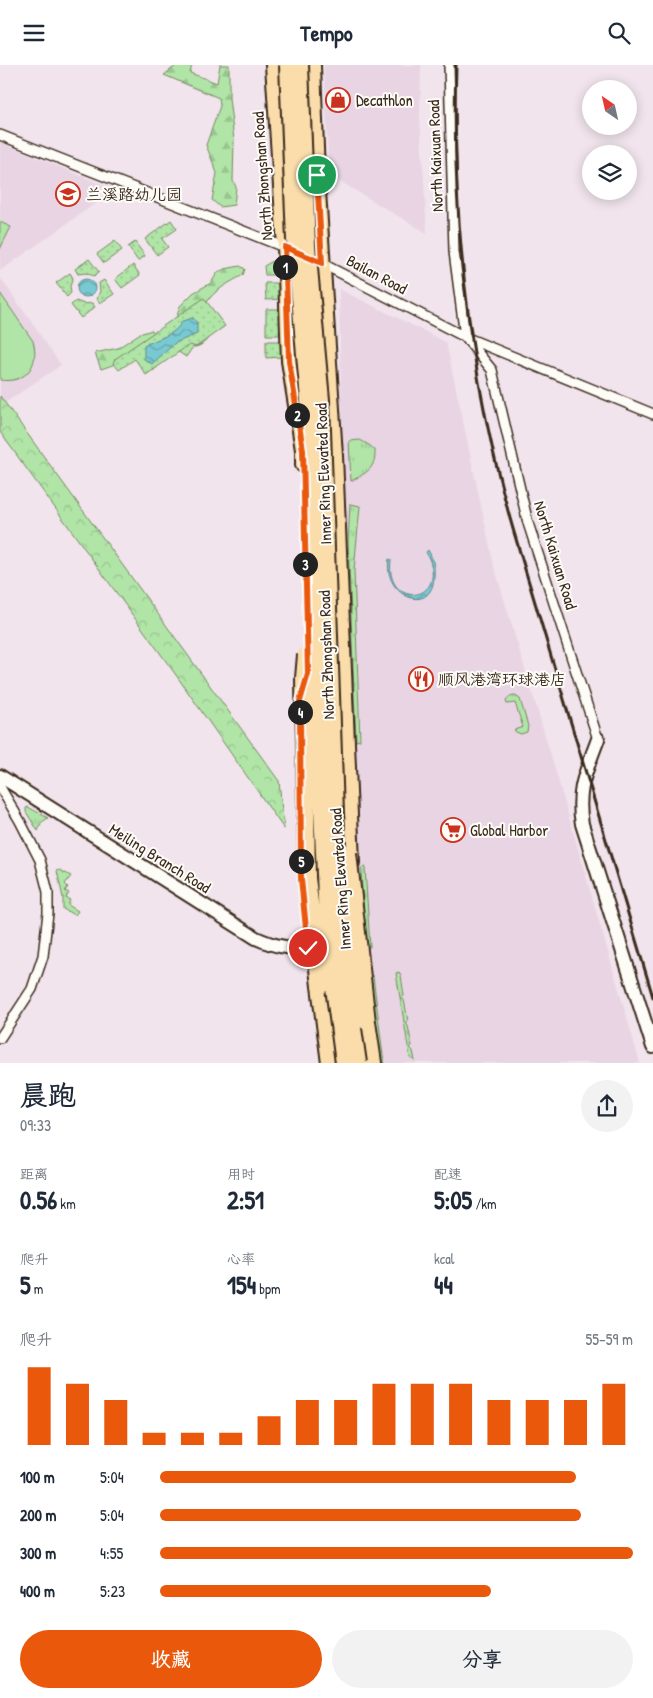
<!DOCTYPE html>
<html lang="zh">
<meta charset="utf-8">
<style>
:root{--surface:#fff;--page:#f2f2f3;--text:#1f2937;--muted:#747a83;--accent:#ea580c}
body{margin:0;font-family:"Patrick Hand","LXGW WenKai TC",sans-serif;background:var(--page);color:var(--text);height:100vh;display:flex;flex-direction:column;font-size:19px;white-space:nowrap}
*{box-sizing:border-box;margin:0}
p{font-size:16px;color:var(--muted)}
.icon{flex:none;width:28px;height:28px;fill:none;stroke:currentColor;stroke-width:2;stroke-linecap:round;stroke-linejoin:round}
.map{position:relative;height:998px;overflow:hidden}
.drawer{display:flex;flex-direction:column;background:var(--surface);flex:1}
.drawer>*{flex:none}
.needle{width:32px;rotate:326deg}
.controls{position:absolute;left:582px;top:15px;display:grid;gap:10px}
.controls a{display:grid;place-items:center;width:55px;height:55px;border-radius:50%;background:var(--surface);box-shadow:0 2px 12px #0003;font-size:25px}
.pin{position:absolute;display:grid;place-items:center;width:42px;height:42px;color:#fff;margin:-21px;border:2px solid #fff;border-radius:50%;box-shadow:0 1px 5px #0007}
.km{position:absolute;width:25px;height:25px;margin:-12px;border-radius:50%;background:#222;color:#fff;font-size:14px;line-height:25px;text-align:center}
.round{display:grid;place-items:center;flex:none;width:52px;height:52px;border-radius:26px;background:var(--page)}
.summary{display:flex;align-items:center;justify-content:space-between;height:85px;padding:0 20px}
h1{font-size:28px;font-weight:800;line-height:38px}
.figures{display:grid;grid-template-columns:repeat(3,1fr);gap:8px;height:85px;padding:5px 20px}
.figures div{display:grid;align-content:center}
.figures b{font-size:25px;font-weight:800}
.figures small{font-size:14px;font-weight:400}
.figures p{font-size:14px}
.chart{height:140px;padding:10px 20px}
.chart p{display:flex;justify-content:space-between}
.chart svg{width:100%;height:90px;margin-top:5px;stroke:var(--accent);stroke-width:6}
.action{display:flex;gap:10px;margin-top:auto;padding:10px 20px}
.action a{flex:1;height:58px;border-radius:30px;background:var(--accent);color:#fff;font-size:20px;font-weight:800;line-height:58px;text-align:center}
.action a+a{background:var(--page);color:var(--text)}
ul{padding:0 20px;list-style:none;font-size:16px}
li{display:grid;grid-template-columns:80px 60px 1fr;align-items:center;height:38px}
li i{height:12px;border-radius:6px;background:var(--accent)}
header{display:flex;justify-content:space-between;align-items:center;height:65px;padding:0 20px;background:var(--surface);font-size:22px;font-weight:800}
.map>svg:first-child{display:block}
</style>
<header><svg class="icon" aria-label="menu" viewBox="0 0 24 24"><path d="M4 6h16M4 12h16M4 18h16"/></svg>Tempo<svg class="icon" aria-label="search" viewBox="0 0 24 24"><circle cx="10" cy="10" r="6"/><path d="M15 15l6 6"/></svg></header>
<div class="map">
<svg width="653" height="998" viewBox="0 0 653 998">
<defs>
<pattern id="grass-tufts" width="24" height="20" patternUnits="userSpaceOnUse" patternTransform="scale(1.25)"><rect width="24" height="20" fill="#b0e5a7"/><path d="M3 7l-1-3M5 7V3M7 7l1-3M15 17l-1-3M17 17v-4M19 17l1-3" fill="none" stroke="#98c58f"/></pattern>
<pattern id="forest-firs" width="22" height="20" patternUnits="userSpaceOnUse" patternTransform="scale(1.25)"><rect width="22" height="20" fill="#b0e5a7"/><path d="M5 1l3.5 6h-7zM16 11l3.5 6h-7z" fill="#98c58f"/></pattern>
<pattern id="park-crowns" width="20" height="18" patternUnits="userSpaceOnUse" patternTransform="scale(1.25)"><rect width="20" height="18" fill="#b0e5a7"/><path d="M2 6a3 3 0 1 1 6 0M12 15a3 3 0 1 1 6 0" fill="none" stroke="#98c58f"/></pattern>
<pattern id="garden-dots" width="8" height="8" patternUnits="userSpaceOnUse" patternTransform="scale(1.25)"><rect width="8" height="8" fill="#b0e5a7"/><path d="M2 2h.1M6 6h.1" fill="none" stroke="#98c58f" stroke-width="1.8" stroke-linecap="round"/></pattern>
<pattern id="water-waves" width="16" height="10" patternUnits="userSpaceOnUse" patternTransform="scale(1.25)"><rect width="16" height="10" fill="#79c9d3"/><path d="M0 5q4-4 8 0t8 0" fill="none" stroke="#64a3ab"/></pattern>
</defs>
<rect width="100%" height="100%" fill="#f1e4ec"/>
<filter id="ink" filterUnits="userSpaceOnUse"><feTurbulence type="fractalNoise" baseFrequency=".02" numOctaves="2"/><feDisplacementMap in="SourceGraphic" scale="10" xChannelSelector="R" yChannelSelector="G"/><feConvolveMatrix kernelMatrix="1 2 1 2 8 2 1 2 1" color-interpolation-filters="sRGB"/></filter>
<g filter="url(#ink)">
<path fill="#e9d4e4" d="M324,0H421L420,51L427,168L329,110Z
M0,77L103,120L96,138L0,206Z
M0,212L61,300L5,338L0,331Z
M339,224L446,277L494,501L553,697L640,998H378L364,883L342,390Z"/>
<path fill="url(#grass-tufts)" stroke="#768862" d="M360,375L369,380L375,385C376,404 366,408 351,416L349,376Z
M350,439L360,441L354,505L360,675L356,676L348,476Z
M514,630L520,634L528,661L527,667L521,669L516,667L514,665L523,662L515,638L507,639L506,636L510,631Z
M28,742L48,753L42,757L38,766L26,747V743Z
M365,802L370,882L365,883L361,803Z
M60,805L71,811L65,819L68,822L65,826L69,828L66,833L70,835L68,840L78,846L75,850L63,844V833L57,806Z
M399,907L401,910L404,931L402,933L404,935L408,956L406,958L408,961L412,981L410,983L413,986L415,996L410,993L396,908Z
M373,911L383,990L385,998H380L368,912Z"/>
<path fill="url(#forest-firs)" stroke="#768862" d="M177,0H192L190,8L217,18L220,0H229V33L234,75L233,116L236,122L234,140L220,142L212,135L217,108L206,80L220,41L219,33L164,10Z
M240,201L245,204L243,210C231,217 213,225 206,239L209,272C205,277 201,282 193,282L186,292L177,286L168,267L177,251L180,241L193,228L211,218L218,207L225,204Z
M152,265L167,293L153,306L139,294L127,295L101,304L95,288L118,283L139,269Z"/>
<path fill="url(#park-crowns)" stroke="#768862" d="M0,331L279,716L284,764L176,610L0,367Z"/>
<path fill="url(#garden-dots)" stroke="#768862" d="M171,155L177,164L162,174L168,182L157,190L145,174Z
M115,176L122,185L104,198L97,189Z
M135,177L145,191L138,196L128,182Z
M278,193L279,210H265L264,201Z
M89,194L99,207L94,211L86,208L78,209L75,204Z
M133,200L140,210L122,223L115,214Z
M70,208L73,213L70,221L71,228L67,232L56,218Z
M104,215L114,229L100,238L97,234L100,226L99,218Z
M265,218H279L280,234L266,235Z
M204,233L225,261L196,282L190,280L186,282L146,310L135,294L119,305L113,298L115,294Z
M76,236L84,239L92,238L95,242L81,253L71,240Z
M266,244H281V270H266Z
M266,276H280L281,292L266,293Z"/>
<path fill="#b0e5a7" stroke="#768862" d="M0,157L11,162L0,184Z
M0,228L33,276C40,300 26,319 0,315Z"/>
<path fill="url(#water-waves)" stroke="#60898b" d="M77 223a9 9 0 1 1 18 0a9 9 0 1 1-18 0Z
M193,253L197,258V269L175,278L152,299L144,294V281C156,273 176,271 182,256Z
M428,485C433,493 435,502 434,512C432,552 382,531 389,494L391,495C384,546 453,538 426,487Z"/>
<g fill="none" stroke-linecap="round" stroke-linejoin="round">
<defs>
<path id="street" d="M449,0L454,187L465,272L492,305L528,458L598,674
M0,70L289,184
M319,197L465,272L653,349
M0,722L20,756L40,795L48,827V848L43,891L32,924L0,973"/>
<path id="secondary" d="M598,674C586,707 576,724 582,759L653,982
M0,711L256,873C276,882 287,883 308,883"/>
<path id="primary" d="M273,0L285,182L289,296L303,385V400
M313,0L317,110L335,391L352,798
M314,764L319,855"/>
<path id="highway" d="M320,921L330,998
M367,957L373,998"/>
</defs>
<use href="#street" stroke="#3b2a1e" stroke-width="12"/>
<use href="#secondary" stroke="#3b2a1e" stroke-width="16"/>
<use href="#primary" stroke="#3b2a1e" stroke-width="18"/>
<use href="#highway" stroke="#3b2a1e" stroke-width="20"/>
<use href="#street" stroke="#fdfcf7" stroke-width="9"/>
<use href="#secondary" stroke="#fdfcf7" stroke-width="12"/>
<use href="#primary" stroke="#faddab" stroke-width="14"/>
<use href="#highway" stroke="#faddab" stroke-width="16"/>
<path stroke="#3b2a1e" stroke-width="3" d="M456,0C451,158 470,313 513,464L653,932"/>
<defs>
<path id="highway-bridge" d="M288,0L295,175L309,335L316,607L328,877L344,998
M300,0L307,181L321,335L335,748L343,875L350,943L358,998
M306,590L304,613L307,813L320,921
M348,788L367,957"/>
</defs>
<use href="#highway-bridge" stroke="#3b2a1e" stroke-width="20" stroke-linecap="butt"/>
<use href="#highway-bridge" stroke="#faddab" stroke-width="16"/>
</g>
</g>
<g fill="none" stroke-linecap="round" stroke-linejoin="round" filter="url(#ink)">
<defs>
<path id="route" d="M308,883L301,814L300,636L308,609L303,385L289,296L285,182L322,198L317,110"/>
</defs>
<use href="#route" stroke="#fff" stroke-width="10"/>
<use href="#route" stroke="#ea580c" stroke-width="6"/>
</g>
<defs>
<symbol id="shop-ring" viewBox="-11 -11 22 22"><circle r="9.5" fill="#fdfcf7" stroke="#c8321e" stroke-width="1.5"/><path d="M-5-2.5h2.3a2.7 3.5 0 0 1 5.4 0H5L5.5 6h-11ZM-1.5-2.5h3a1.5 2.3 0 0 0-3 0Z" fill="#c8321e"/></symbol>
<symbol id="school-ring" viewBox="-11 -11 22 22"><circle r="9.5" fill="#fdfcf7" stroke="#c8321e" stroke-width="1.5"/><path d="M0-5L7-2L0 1L-7-2ZM-4 1L0 2.5L4 1V4Q0 6-4 4Z" fill="#c8321e"/></symbol>
<symbol id="restaurant-ring" viewBox="-11 -11 22 22"><circle r="9.5" fill="#fdfcf7" stroke="#c8321e" stroke-width="1.5"/><path d="M-5-6h1v4h1v-4h1v4h1v-4h1v5L-1.5 .5V6h-2V.5L-5-1ZM5-6V6H3V1.5H1.5Q1.5-4 5-6Z" fill="#c8321e"/></symbol>
<symbol id="supermarket-ring" viewBox="-11 -11 22 22"><circle r="9.5" fill="#fdfcf7" stroke="#c8321e" stroke-width="1.5"/><path d="M-6-5.5h2.5l.6 2H6L4.5 2H-2.5L-4.4-4H-6ZM-1.5 3.2a1.3 1.3 0 1 0 .1 0ZM3 3.2a1.3 1.3 0 1 0 .1 0Z" fill="#c8321e"/></symbol>
</defs>
<g fill-rule="evenodd">
<use href="#shop-ring" x="324" y="21" width="28" height="28"/>
<use href="#school-ring" x="54" y="115" width="28" height="28"/>
<use href="#restaurant-ring" x="407" y="600" width="28" height="28"/>
<use href="#supermarket-ring" x="439" y="751" width="28" height="28"/>
</g>
<g text-anchor="middle" stroke-width="4" stroke-linejoin="round" paint-order="stroke">
<g font-size="16" fill="#3b2a1e" stroke="#fdfcf7" text-anchor="start">
<text x="356" y="41">Decathlon</text>
<text x="86" y="135">兰溪路幼儿园</text>
<text x="438" y="620">顺风港湾环球港店</text>
<text x="470" y="771">Global Harbor</text>
</g>
<g font-size="16" fill="#3b2a1e" stroke="#fdfcf7">
<text transform="translate(435 91) rotate(-92)" y="6">North Kaixuan Road</text>
<text transform="translate(262 111) rotate(-94)" y="6">North Zhongshan Road</text>
<text transform="translate(377 209) rotate(28)" y="6">Bailan Road</text>
<text transform="translate(323 409) rotate(-92)" y="6">Inner Ring Elevated Road</text>
<text transform="translate(556 490) rotate(73)" y="6">North Kaixuan Road</text>
<text transform="translate(326 590) rotate(-92)" y="6">North Zhongshan Road</text>
<text transform="translate(160 793) rotate(32)" y="6">Meiling Branch Road</text>
<text transform="translate(340 814) rotate(-94)" y="6">Inner Ring Elevated Road</text>
</g>
</g>
</svg>
<div class="controls">
<a><svg class="needle" viewBox="-14 -14 28 28"><path d="M0-13l5 13h-10z" fill="#e53935"/><path d="M0 13l5-13h-10z" fill="#747a83"/></svg></a>
<a><svg class="icon" aria-label="layers" viewBox="0 0 24 24"><path d="M12 4l9 5-9 5-9-5zM3 14l9 5 9-5"/></svg></a>
</div>
<div class="pin" style="left:317px;top:110px;background:#1e9e55"><svg class="icon" aria-label="arrive" viewBox="0 0 24 24"><path d="M6 21V4h12l-3 4 3 4H6"/></svg></div>
<div class="pin" style="left:308px;top:883px;background:#d93025"><svg class="icon" aria-label="check" viewBox="0 0 24 24"><path d="M5 12l5 5 9-10"/></svg></div>
<b class="km" style="left:285px;top:202px">1</b>
<b class="km" style="left:297px;top:350px">2</b>
<b class="km" style="left:305px;top:499px">3</b>
<b class="km" style="left:300px;top:647px">4</b>
<b class="km" style="left:301px;top:796px">5</b>
</div>
<section class="drawer">
<div class="summary"><div><h1>晨跑</h1><p>09:33</p></div><a class="round"><svg class="icon" aria-label="share" viewBox="0 0 24 24"><path d="M12 15V3M7 8l5-5 5 5M5 13v7h14v-7"/></svg></a></div>
<div class="figures">
<div><p>距离</p><b>0.56<small> km</small></b></div>
<div><p>用时</p><b>2:51</b></div>
<div><p>配速</p><b>5:05<small> /km</small></b></div>
</div>
<div class="figures">
<div><p>爬升</p><b>5<small> m</small></b></div>
<div><p>心率</p><b>154<small> bpm</small></b></div>
<div><p>kcal</p><b>44</b></div>
</div>
<div class="chart"><p><span>爬升</span>55–59 m</p>
<svg viewBox="0 0 160 44" preserveAspectRatio="none"><path d="M5 44V6M15 44V14M25 44V22M35 44V38M45 44V38M55 44V38M65 44V30M75 44V22M85 44V22M95 44V14M105 44V14M115 44V14M125 44V22M135 44V22M145 44V22M155 44V14"/></svg>
</div>
<ul>
<li><b>100 m</b>5:04<i style="width:88%"></i></li>
<li><b>200 m</b>5:04<i style="width:89%"></i></li>
<li><b>300 m</b>4:55<i style="width:100%"></i></li>
<li><b>400 m</b>5:23<i style="width:70%"></i></li>
</ul>
<div class="action"><a>收藏</a><a>分享</a></div>
</section>
